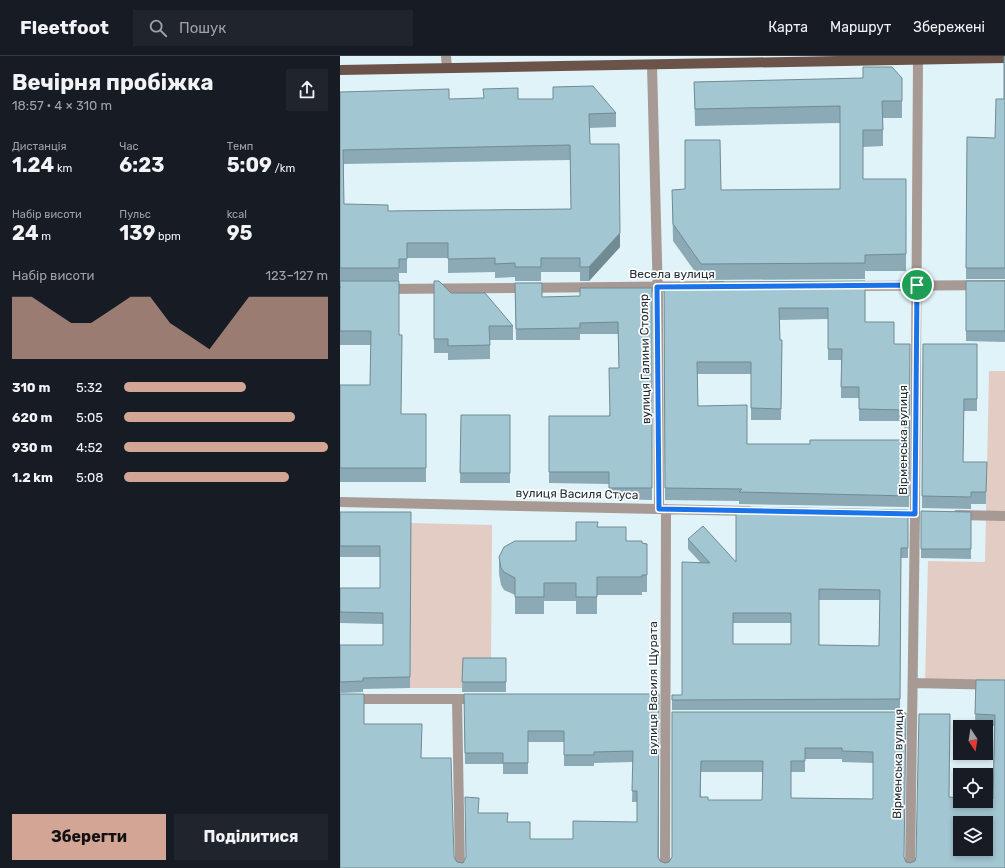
<!DOCTYPE html>
<html lang="uk">
<meta charset="utf-8">
<style>
:root{--surface:#171b24;--page:#20242c;--text:#f1f3f6;--muted:#9ea1a6;--line:#363941;--accent:#d2a594}
body{margin:0;font-family:Rubik,sans-serif;background:var(--page);color:var(--text);height:100vh;display:flex;flex-direction:column;font-size:15px;white-space:nowrap}
*{box-sizing:border-box;margin:0}
p{font-size:13px;color:var(--muted)}
.icon{flex:none;width:22px;height:22px;fill:none;stroke:currentColor;stroke-width:2;stroke-linecap:round;stroke-linejoin:round}
.map{position:relative;flex:1;overflow:hidden}
.details{display:flex;flex-direction:column;background:var(--surface);width:340px}
.details>*{flex:none}
.needle{width:26px;rotate:168deg}
.controls{position:absolute;left:613px;top:664px;display:grid;gap:8px}
.controls a{display:grid;place-items:center;width:40px;height:40px;border-radius:0px;background:var(--surface);box-shadow:0 2px 6px #0003;font-size:20px}
.pin{position:absolute;display:grid;place-items:center;width:34px;height:34px;color:#fff;margin:-17px;border:2px solid #fff;border-radius:50%;box-shadow:0 1px 4px #0007}
.round{display:grid;place-items:center;flex:none;width:42px;height:42px;border-radius:0px;background:var(--page)}
.overview{display:flex;align-items:center;justify-content:space-between;height:68px;padding:0 12px}
h1{font-size:22px;font-weight:700;line-height:30px}
.figures{display:grid;grid-template-columns:repeat(3,1fr);gap:6px;height:68px;padding:4px 12px}
.figures div{display:grid;align-content:center}
.figures b{font-size:20px;font-weight:700}
.figures small{font-size:11px;font-weight:400}
.figures p{font-size:11px}
.chart{height:112px;padding:8px 12px}
.chart p{display:flex;justify-content:space-between}
.chart svg{width:100%;height:72px;margin-top:4px;fill:var(--accent);opacity:.7}
.primary-button{display:flex;gap:8px;margin-top:auto;padding:8px 12px}
.primary-button a{flex:1;height:46px;border-radius:0px;background:var(--accent);color:#111;font-size:16px;font-weight:700;line-height:46px;text-align:center}
.primary-button a+a{background:var(--page);color:var(--text)}
ul{padding:0 12px;list-style:none;font-size:13px}
li{display:grid;grid-template-columns:64px 48px 1fr;align-items:center;height:30px}
li i{height:10px;border-radius:5px;background:var(--accent)}
header{display:flex;align-items:center;gap:24px;box-sizing:border-box;height:56px;padding:0 20px;background:var(--surface);border-bottom:1px solid var(--line)}
header strong{font-size:19px}
nav{display:flex;gap:22px;margin-inline-start:auto;font-size:14px}
.search{width:280px;height:36px;background:var(--page);display:flex;align-items:center;gap:10px;box-sizing:border-box;padding:0 14px;border-radius:0px;color:var(--muted);font-size:15px}
main{display:flex;flex:1;min-height:0}
.map>svg:first-child{display:block}
</style>
<header>
<strong>Fleetfoot</strong>
<div class="search"><svg class="icon" aria-label="search" viewBox="0 0 24 24"><circle cx="10" cy="10" r="6"/><path d="M15 15l6 6"/></svg>Пошук</div>
<nav><a>Карта</a><a>Маршрут</a><a>Збережені</a></nav>
</header>
<main>
<section class="details">
<div class="overview"><div><h1>Вечірня пробіжка</h1><p>18:57 · 4 × 310 m</p></div><a class="round"><svg class="icon" aria-label="share" viewBox="0 0 24 24"><path d="M12 15V3M7 8l5-5 5 5M5 13v7h14v-7"/></svg></a></div>
<div class="figures">
<div><p>Дистанція</p><b>1.24<small> km</small></b></div>
<div><p>Час</p><b>6:23</b></div>
<div><p>Темп</p><b>5:09<small> /km</small></b></div>
</div>
<div class="figures">
<div><p>Набір висоти</p><b>24<small> m</small></b></div>
<div><p>Пульс</p><b>139<small> bpm</small></b></div>
<div><p>kcal</p><b>95</b></div>
</div>
<div class="chart"><p><span>Набір висоти</span>123–127 m</p>
<svg viewBox="0 0 160 44" preserveAspectRatio="none"><path d="M0 44V6L10 6L20 14L30 22L40 22L50 14L60 6L70 6L80 22L90 30L100 38L110 22L120 6L130 6L140 6L150 6L160 6V44z"/></svg>
</div>
<ul>
<li><b>310 m</b>5:32<i style="width:60%"></i></li>
<li><b>620 m</b>5:05<i style="width:84%"></i></li>
<li><b>930 m</b>4:52<i style="width:100%"></i></li>
<li><b>1.2 km</b>5:08<i style="width:81%"></i></li>
</ul>
<div class="primary-button"><a>Зберегти</a><a>Поділитися</a></div>
</section>
<div class="map">
<svg width="665" height="812" viewBox="0 0 665 812">
<rect width="100%" height="100%" fill="#e0f3f9"/>
<path fill="#e3ccc4" d="M649,315H665V629L585,627L588,505L645,506Z
M71,467L152,469L151,612L122,632H70Z"/>
<g fill="none" stroke-linecap="round" stroke-linejoin="round">
<path stroke="#a79994" stroke-width="10" d="M106,0L107,12
M312,9L318,243L319,453
M512,230L665,229
M46,233L382,230
M0,446L409,455
M617,459L665,460
M573,627L665,629
M0,643H136
M117,643L120,812
M325,812L326,453
M570,812L575,458L578,4"/>
<path stroke="#6b534a" stroke-width="10" d="M0,14L665,2"/>
</g>
<path fill="#8baab5" fill-rule="evenodd" d="M665,0V223H626L627,81L655,82L664,43Z
M562,22V62H543V90L523,91V123H566V215H525V223L361,224L333,185L332,134H381L500,133V67L355,70L354,26Z
M0,36L109,43H178L276,57V71L249,72L250,88L280,191L249,225H240V216H201V225H175V221L155,222V216L108,217V202H67V217H59V279L61,358H86V426H0V329H30L31,289H0ZM230,104L231,153L48,155L4,148V108Z
M94,225L111,237L173,270V284H150V303L108,304V297H94Z
M525,225V266L554,288H570L569,451L399,448V445L325,444L324,231H370V226ZM488,263V304H501V342H519V365H565V384L470,388H407L358,350L357,318H411V364H441L442,284H440L439,264Z
M626,225H665V286L626,285Z
M175,227L202,241L240,240L312,232V444L269,443V428L209,427V360H269L279,312L278,278H240V284H176Z
M583,288H637V355H624L623,406H647L646,448H631V453L582,452Z
M121,359H170V427H120Z
M568,454V502H561L560,654H332V639H342L360,506L348,493V483L396,506ZM479,544H540L539,590L479,589ZM393,567H451V588H393Z
M581,455L631,456V503L581,502Z
M0,456H71L70,632L23,633V636L0,637V589H43V568L0,567V532H40V501H0Z
M258,471L286,485L307,488V536H302V539H257V558H236V545H204V558H175V539L164,534L161,529L159,518V501L236,485Z
M123,602H166V636H122Z
M636,624H665V812H0L24,668L81,702L114,801L117,806L123,807L126,802L139,757L168,766L190,783H233L297,766V746H292L293,706L254,707V710H224V686H188V718H163V708H125L124,638H319V801L320,805L325,807L329,806L332,801V656H560L564,801L566,806L570,807L575,805L609,741L653,743L654,670L635,669ZM465,703H502V706L533,707V743L451,742V716H465ZM361,716H423L422,744H368L361,741Z"/>
<path fill="#718b93" d="M280,177V191L249,225V211Z"/>
<path fill="#a2c6d2" stroke="#718b93" fill-rule="evenodd" d="M664,0H665V212H626L627,81L655,82L656,43H664Z
M523,11H552L562,22V45H542L543,74H523V123H566V198L525,199V207L361,208L333,168L332,134L345,133V84H380L381,134L500,133V50L355,53L354,26L523,22Z
M253,30L276,57L249,58L250,88H279L280,177L249,211H240V202H201V211H175V207L155,208V202L108,203V187H67V203H59V212H0V36L109,33V43L144,42L143,33L178,32V43H213V31ZM230,89L231,153L48,155V149L4,148L3,94Z
M0,225H59V279H62L61,358H86V412H0V329H30L31,275H0V231H1L0,230Z
M94,225H99L111,237H145L173,270H149L150,289L108,290V283H94Z
M525,225V266H554V288H570L569,440L399,436L402,433L325,432L324,231H374L370,226ZM439,252H488V293H502L501,331H519V353L565,354V384H470V388H407V349L358,350L357,306H411V352L441,353L442,284H440Z
M626,225H665V275H626Z
M175,227H202V241L240,240V232H312V432H269V416H209V360H270L269,312H279L278,266L240,267V272L176,273Z
M583,288H637V343H624L623,406H647L646,436H631V441L582,440Z
M121,359H170V417H120Z
M396,451L568,454V492H561L560,643L332,644V639H342V506L370,507L348,483L363,470L396,506ZM479,533L540,534L539,590L479,589ZM393,557H451V588H393Z
M581,455L631,456V493H581Z
M0,456H71L70,621L23,622V625L0,626V589H43V557L0,556V532H40V490H0Z
M236,466H258L257,471H286V485H302V487L307,488V519H302V521H257V541H236V527H204V541H175V522L164,516L161,512L159,501L164,491L175,485H236Z
M123,602H166V626H122Z
M636,624H665V812H0V638H24V668H82L81,702H111L114,801L117,806L123,807L126,801L125,741L139,742L138,757H168L167,766H190V783H233V765L297,766V735H292L293,695L254,696V699H224V675H188V707H163V697H125L124,638H319L318,801L320,805L325,807L329,806L332,801V656H560V657H566L564,801L566,806L570,807L575,805L576,801L579,658H610L609,741L620,742V745H646V742L653,743L655,659L635,658ZM465,692H502V695L533,696V743L451,742V705H465ZM361,705H423L422,744H368V741H360ZM620,767H646V793H620Z"/>
<g fill="none" stroke-linecap="round" stroke-linejoin="round">
<defs>
<path id="route" d="M577,229L575,458L319,453L317,231Z"/>
</defs>
<use href="#route" stroke="#fff" stroke-width="8"/>
<use href="#route" stroke="#1a73e8" stroke-width="5"/>
</g>
<g text-anchor="middle" stroke-width="3.5" stroke-linejoin="round" paint-order="stroke">
<g font-size="12" fill="#262d30" stroke="#f9fdfe">
<text x="332" y="222">Весела вулиця</text>
<text transform="translate(305 303) rotate(-91)" y="4">вулиця Галини Столяр</text>
<text transform="translate(563 384) rotate(-90)" y="4">Вірменська вулиця</text>
<text transform="translate(237 438) rotate(1)" y="4">вулиця Василя Стуса</text>
<text transform="translate(313 632) rotate(-90)" y="4">вулиця Василя Щурата</text>
<text transform="translate(558 708) rotate(-89)" y="4">Вірменська вулиця</text>
</g>
</g>
</svg>
<div class="controls">
<a><svg class="needle" viewBox="-14 -14 28 28"><path d="M0-13l5 13h-10z" fill="#e53935"/><path d="M0 13l5-13h-10z" fill="#9ea1a6"/></svg></a>
<a><svg class="icon" aria-label="locate" viewBox="0 0 24 24"><circle cx="12" cy="12" r="6"/><path d="M12 2v4M12 18v4M2 12h4M18 12h4"/></svg></a>
<a><svg class="icon" aria-label="layers" viewBox="0 0 24 24"><path d="M12 4l9 5-9 5-9-5zM3 14l9 5 9-5"/></svg></a>
</div>
<div class="pin" style="left:577px;top:229px;background:#1e9e55"><svg class="icon" aria-label="arrive" viewBox="0 0 24 24"><path d="M6 21V4h12l-3 4 3 4H6"/></svg></div>
</div>
</main>
